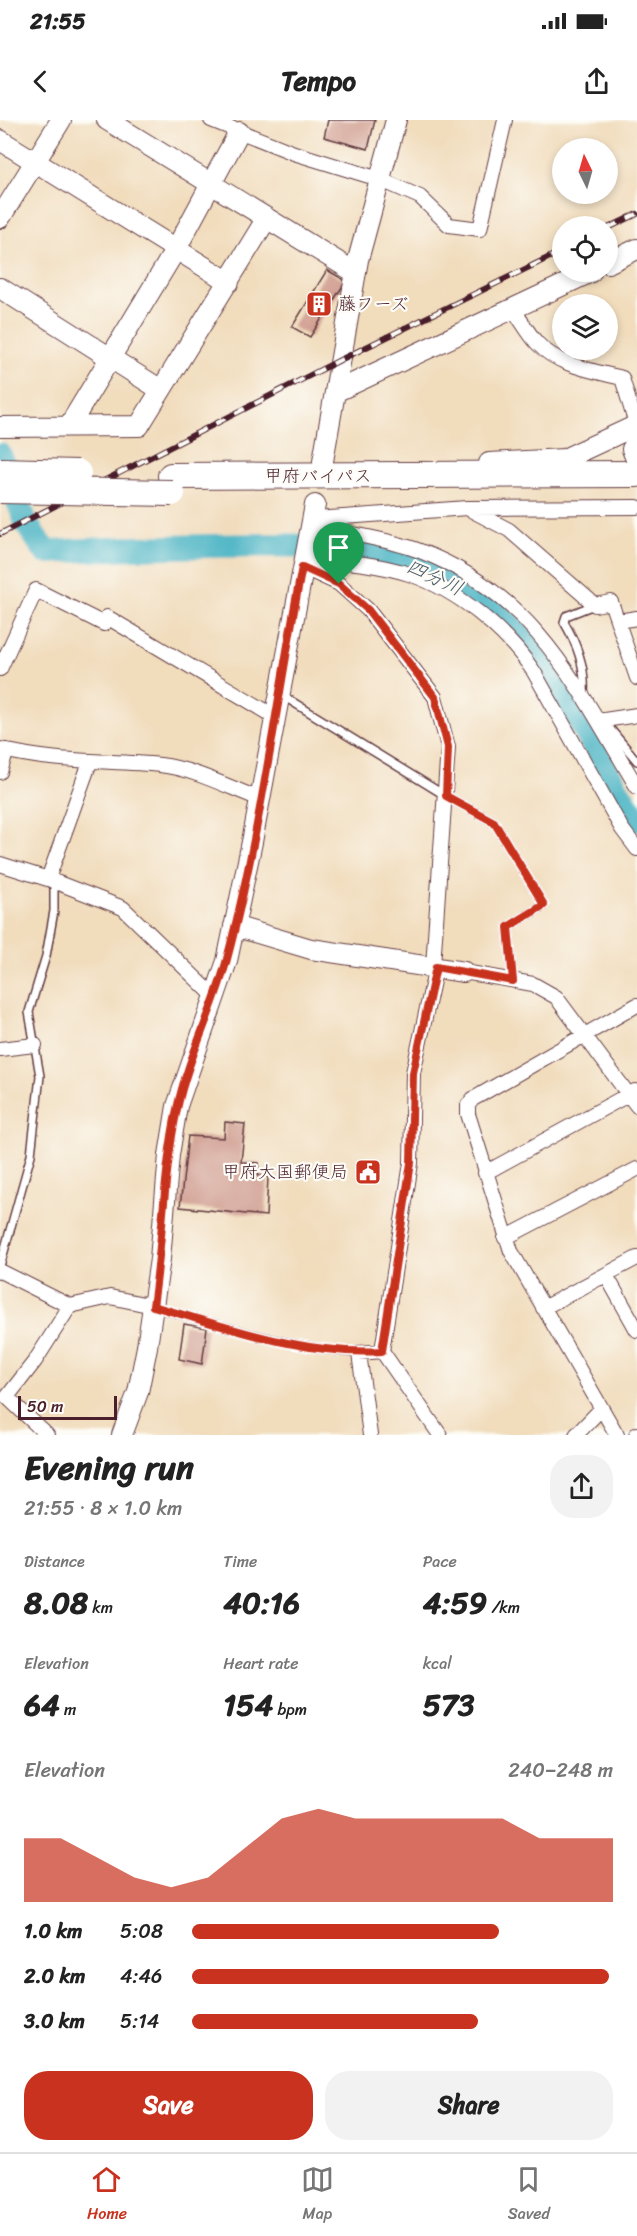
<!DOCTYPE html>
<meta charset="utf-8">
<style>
:root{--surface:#fff;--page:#f2f2f2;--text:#222;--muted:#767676;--line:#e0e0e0;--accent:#c8321e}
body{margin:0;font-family:Sriracha,"Klee One",sans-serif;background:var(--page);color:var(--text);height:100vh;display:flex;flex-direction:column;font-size:22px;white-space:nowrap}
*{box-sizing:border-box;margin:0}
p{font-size:20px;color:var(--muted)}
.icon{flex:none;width:33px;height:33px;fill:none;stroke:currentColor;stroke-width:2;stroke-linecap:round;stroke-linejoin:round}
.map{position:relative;height:1315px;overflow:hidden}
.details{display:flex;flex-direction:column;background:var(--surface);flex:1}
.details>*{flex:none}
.needle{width:39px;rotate:355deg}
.controls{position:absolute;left:552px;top:18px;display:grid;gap:12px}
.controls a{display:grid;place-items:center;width:66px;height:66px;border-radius:50%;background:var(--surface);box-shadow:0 3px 9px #0003;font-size:30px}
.scale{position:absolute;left:18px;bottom:15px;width:99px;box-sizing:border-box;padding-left:6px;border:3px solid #4a1f2b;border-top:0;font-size:16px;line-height:21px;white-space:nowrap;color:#4a1f2b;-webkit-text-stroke:4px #fdfcf7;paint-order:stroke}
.pin{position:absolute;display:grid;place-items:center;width:51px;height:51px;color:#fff;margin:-62px -26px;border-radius:50% 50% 50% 0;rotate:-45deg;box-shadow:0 0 6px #0007}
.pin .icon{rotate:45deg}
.round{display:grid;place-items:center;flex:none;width:63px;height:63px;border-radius:24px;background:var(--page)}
.head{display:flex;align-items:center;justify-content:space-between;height:102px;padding:0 24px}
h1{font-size:33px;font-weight:700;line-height:45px}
.figures{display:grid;grid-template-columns:repeat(3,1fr);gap:9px;height:102px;padding:6px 24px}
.figures div{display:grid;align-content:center}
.figures b{font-size:30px;font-weight:700}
.figures small{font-size:16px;font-weight:400}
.figures p{font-size:16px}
.chart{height:168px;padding:12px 24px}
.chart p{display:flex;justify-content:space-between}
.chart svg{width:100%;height:108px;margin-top:6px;fill:var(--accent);opacity:.7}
.button{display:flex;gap:12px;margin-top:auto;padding:12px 24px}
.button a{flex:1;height:69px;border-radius:24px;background:var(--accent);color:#fff;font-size:24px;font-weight:700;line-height:69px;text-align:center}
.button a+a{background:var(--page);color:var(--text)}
ul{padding:0 24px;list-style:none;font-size:20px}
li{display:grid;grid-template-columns:96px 72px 1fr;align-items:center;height:45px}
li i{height:15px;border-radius:8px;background:var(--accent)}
.status{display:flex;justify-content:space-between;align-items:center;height:42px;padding:0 30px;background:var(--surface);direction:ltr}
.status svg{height:16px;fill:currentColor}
header{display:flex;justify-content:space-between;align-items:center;height:78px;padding:0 24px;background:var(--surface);font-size:27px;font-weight:700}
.tab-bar{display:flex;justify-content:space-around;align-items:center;height:84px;border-top:2px solid var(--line);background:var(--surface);font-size:16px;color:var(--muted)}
.tab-bar a{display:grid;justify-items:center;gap:3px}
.tab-bar .active{color:var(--accent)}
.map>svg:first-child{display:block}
</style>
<div class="status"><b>21:55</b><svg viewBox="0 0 49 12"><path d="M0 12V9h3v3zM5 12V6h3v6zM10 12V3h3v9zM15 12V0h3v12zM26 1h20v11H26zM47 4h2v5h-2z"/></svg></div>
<header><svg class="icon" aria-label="back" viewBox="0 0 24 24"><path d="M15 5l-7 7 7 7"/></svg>Tempo<svg class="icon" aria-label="share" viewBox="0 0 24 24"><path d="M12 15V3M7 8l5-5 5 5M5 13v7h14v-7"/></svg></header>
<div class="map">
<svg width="637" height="1315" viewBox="0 0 637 1315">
<rect width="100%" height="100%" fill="#fdfcf7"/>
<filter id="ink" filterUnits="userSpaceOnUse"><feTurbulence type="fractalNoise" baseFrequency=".0167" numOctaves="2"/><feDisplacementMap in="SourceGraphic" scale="12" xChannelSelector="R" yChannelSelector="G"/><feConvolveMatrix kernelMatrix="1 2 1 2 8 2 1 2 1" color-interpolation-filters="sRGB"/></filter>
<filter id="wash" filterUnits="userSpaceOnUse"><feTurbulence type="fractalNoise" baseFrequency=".008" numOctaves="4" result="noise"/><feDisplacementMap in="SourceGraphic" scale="24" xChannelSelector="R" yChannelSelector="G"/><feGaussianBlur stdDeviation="1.35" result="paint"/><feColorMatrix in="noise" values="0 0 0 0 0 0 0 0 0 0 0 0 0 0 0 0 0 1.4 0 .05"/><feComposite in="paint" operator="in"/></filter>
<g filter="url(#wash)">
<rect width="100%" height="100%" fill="#f1dcbc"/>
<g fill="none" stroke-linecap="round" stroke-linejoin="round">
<path stroke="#46b2c3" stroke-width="24" d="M0,335L27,405L46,432C100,429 155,427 209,426C280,424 353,423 421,446C461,460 510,499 536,533C574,585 601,646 637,700"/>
</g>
<g id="blocks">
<path fill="#ce988a" d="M328,0H375L368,29L324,17Z
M327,150L346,161L310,217L292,207Z
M225,1002L245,1004L241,1042L259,1043L258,1055L268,1057L266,1096L180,1087L188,1016L224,1018Z
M184,1204L207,1208L202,1244L179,1239Z"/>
</g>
</g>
<g filter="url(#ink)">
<use href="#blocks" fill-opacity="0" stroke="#633b41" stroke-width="1.5"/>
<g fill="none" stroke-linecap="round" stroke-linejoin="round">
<defs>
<path id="lane" d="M584,573C586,547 577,524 564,502L566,496L594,485
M283,576L446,676L494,702L544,785L508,807L513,860
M607,605L637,641
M0,1146L31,1035L40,956L29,892L46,836L54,791V761
M154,1187C221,1205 288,1228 359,1233"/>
<path id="street" d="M211,0L294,33L379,59L420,77L449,105L480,109L505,0
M513,189C521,200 528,213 537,223C558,246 594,251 622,258L634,298
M469,389L509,410L595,485L611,482L637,558
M316,399L467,388L637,387
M323,400L326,408C357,416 389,419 420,431C536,475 577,567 637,667
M304,438C339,441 375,443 409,454C458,470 506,510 534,552L622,709L637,729
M302,447L339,464L368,490L435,577L448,627L433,846
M618,501L637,498
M0,549L36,470L104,504L107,497L274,596
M598,601L637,595
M0,629C53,643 106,640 160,645C194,649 228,667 260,679
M0,652L7,630
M0,744L48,759L123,788L214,876
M48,759L90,642
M436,847L413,953L411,1043L382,1231L440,1315
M464,852L533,864L556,877L637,986
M0,929L35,925
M485,1053L635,971
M505,1118L637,1049
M0,1151L70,1186L110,1177L153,1186
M606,1155L637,1210
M543,1188L637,1138
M47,1315L7,1277L35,1241L70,1186
M370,1315L359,1233L382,1231
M576,1315L601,1289
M617,1315L511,1131L468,994V985L473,979L637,885
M636,1315L637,1314"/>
<path id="secondary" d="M107,0L356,153
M0,20L229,162
M0,98L61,0
M608,143L637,129
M0,168L161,270
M335,272L591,152
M69,306L176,129L239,12
M0,307L139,306L267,98
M637,323L632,329L637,342
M323,341L358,140L396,0
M489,343L564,339L637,305
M234,806L311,829L464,852
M122,1315L138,1272L147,1227L160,1139L169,1035L177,986L227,841L252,722L315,385"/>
<path id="highway" d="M171,356L637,354"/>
</defs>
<use href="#lane" stroke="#633b41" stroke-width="10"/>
<use href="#street" stroke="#633b41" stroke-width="16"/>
<use href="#secondary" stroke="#633b41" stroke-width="22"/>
<use href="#highway" stroke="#633b41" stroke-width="28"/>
<use href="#lane" stroke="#fff" stroke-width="7"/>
<use href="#street" stroke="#fff" stroke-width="14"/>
<use href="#secondary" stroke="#fff" stroke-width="20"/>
<use href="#highway" stroke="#fff" stroke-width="26"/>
<defs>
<path id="rail" d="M608,108L637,94
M0,414L340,240L562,131"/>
</defs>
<use href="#rail" stroke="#4a1f2b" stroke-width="6"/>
<use href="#rail" stroke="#fdfcf7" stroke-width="4" stroke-dasharray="11" stroke-linecap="butt"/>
<defs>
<path id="highway-bridge" d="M0,351L78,353
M0,370L172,373"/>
</defs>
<use href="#highway-bridge" stroke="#633b41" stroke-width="28" stroke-linecap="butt"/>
<use href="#highway-bridge" stroke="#fff" stroke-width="26"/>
</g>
</g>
<g fill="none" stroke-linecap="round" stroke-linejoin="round" filter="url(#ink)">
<defs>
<path id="route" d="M302,447L339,464L368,490L435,577L448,627L446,676L494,702L544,785L508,807L513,861L436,847L413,953L411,1043L382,1231C304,1236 228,1207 153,1186C163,1121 163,1054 177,989C188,937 214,889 227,839C261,711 277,577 302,447Z"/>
</defs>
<use href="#route" stroke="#fff" stroke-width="12"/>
<use href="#route" stroke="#c8321e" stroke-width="8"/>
</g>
<defs>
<symbol id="building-square" viewBox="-11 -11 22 22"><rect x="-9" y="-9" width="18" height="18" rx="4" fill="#c8321e" stroke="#fdfcf7"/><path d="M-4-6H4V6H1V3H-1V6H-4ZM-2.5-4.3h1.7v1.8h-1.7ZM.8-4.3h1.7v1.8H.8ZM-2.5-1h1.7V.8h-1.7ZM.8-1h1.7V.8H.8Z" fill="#fff"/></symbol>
<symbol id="civic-square" viewBox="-11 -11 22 22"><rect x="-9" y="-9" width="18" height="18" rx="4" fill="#c8321e" stroke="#fdfcf7"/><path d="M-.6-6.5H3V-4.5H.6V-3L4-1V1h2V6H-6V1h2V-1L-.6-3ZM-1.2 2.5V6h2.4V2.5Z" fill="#fff"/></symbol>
</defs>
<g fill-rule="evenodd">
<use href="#building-square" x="304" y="169" width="30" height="30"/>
<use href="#civic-square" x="353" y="1037" width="30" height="30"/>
</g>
<g text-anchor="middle" stroke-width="4.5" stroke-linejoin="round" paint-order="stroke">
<g font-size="18" fill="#4a1f2b" stroke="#fdfcf7" text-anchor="start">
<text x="338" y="190">藤フーズ</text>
<text x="348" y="1058" text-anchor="end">甲府大国郵便局</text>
</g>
<g font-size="18" fill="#4a1f2b" stroke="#fdfcf7">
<text x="318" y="362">甲府バイパス</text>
</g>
<g font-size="20" font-style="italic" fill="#485a68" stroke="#fdfcf7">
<text transform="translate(435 457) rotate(25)" y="7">四分川</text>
</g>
</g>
</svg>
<div class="controls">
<a><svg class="needle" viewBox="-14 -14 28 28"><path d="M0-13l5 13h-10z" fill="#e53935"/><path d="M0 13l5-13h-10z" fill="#767676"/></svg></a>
<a><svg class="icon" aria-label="locate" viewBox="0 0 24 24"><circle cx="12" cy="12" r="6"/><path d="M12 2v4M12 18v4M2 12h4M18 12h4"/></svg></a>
<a><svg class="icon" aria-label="layers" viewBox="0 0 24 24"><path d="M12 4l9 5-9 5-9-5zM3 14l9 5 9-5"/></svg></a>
</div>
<div class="scale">50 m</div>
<div class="pin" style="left:339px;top:464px;background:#1e9e55"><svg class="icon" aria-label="arrive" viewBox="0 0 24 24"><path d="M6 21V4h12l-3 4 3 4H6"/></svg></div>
</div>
<section class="details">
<div class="head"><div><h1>Evening run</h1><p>21:55 · 8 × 1.0 km</p></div><a class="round"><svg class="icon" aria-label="share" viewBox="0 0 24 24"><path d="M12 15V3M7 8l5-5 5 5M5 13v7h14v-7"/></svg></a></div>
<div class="figures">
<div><p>Distance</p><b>8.08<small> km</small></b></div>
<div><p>Time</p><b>40:16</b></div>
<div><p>Pace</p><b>4:59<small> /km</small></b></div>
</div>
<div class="figures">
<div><p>Elevation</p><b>64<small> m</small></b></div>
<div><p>Heart rate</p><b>154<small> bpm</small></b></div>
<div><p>kcal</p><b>573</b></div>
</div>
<div class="chart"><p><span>Elevation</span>240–248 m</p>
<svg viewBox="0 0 160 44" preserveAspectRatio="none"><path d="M0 44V18L10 18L20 26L30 34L40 38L50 34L60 22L70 10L80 6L90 10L100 10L110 10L120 10L130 10L140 18L150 18L160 18V44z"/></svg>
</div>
<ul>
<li><b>1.0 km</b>5:08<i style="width:73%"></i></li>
<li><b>2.0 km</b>4:46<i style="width:99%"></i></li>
<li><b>3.0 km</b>5:14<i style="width:68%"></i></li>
</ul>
<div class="button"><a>Save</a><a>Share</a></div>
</section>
<nav class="tab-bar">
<a class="active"><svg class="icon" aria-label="home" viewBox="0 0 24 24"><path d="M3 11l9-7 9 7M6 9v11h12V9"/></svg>Home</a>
<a><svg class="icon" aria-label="map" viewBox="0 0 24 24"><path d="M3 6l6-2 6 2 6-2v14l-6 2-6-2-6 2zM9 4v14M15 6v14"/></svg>Map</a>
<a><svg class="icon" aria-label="saved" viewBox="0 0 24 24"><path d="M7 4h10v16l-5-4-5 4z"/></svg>Saved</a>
</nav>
